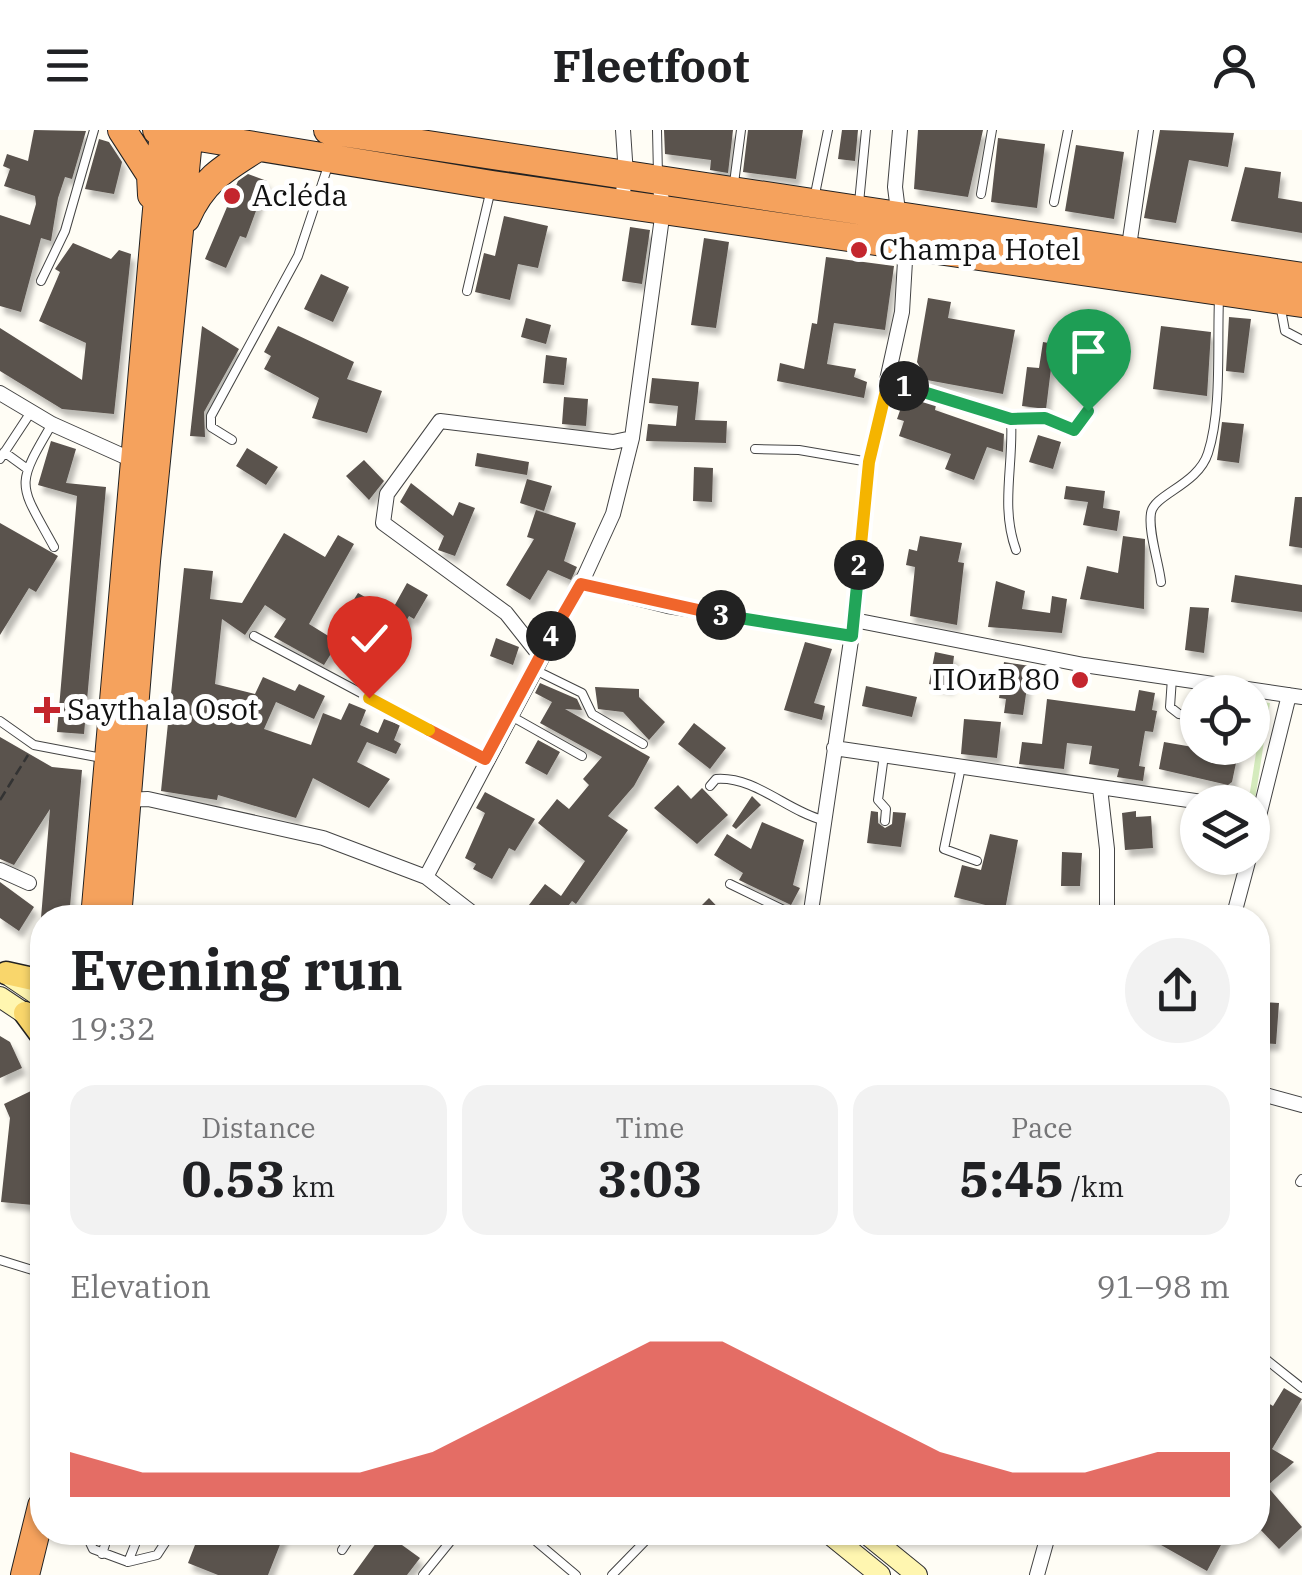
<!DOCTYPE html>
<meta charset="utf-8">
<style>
:root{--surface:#fff;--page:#f2f2f2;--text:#202124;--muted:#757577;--accent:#d93025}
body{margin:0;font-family:"IBM Plex Serif",serif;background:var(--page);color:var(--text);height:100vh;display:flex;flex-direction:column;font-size:38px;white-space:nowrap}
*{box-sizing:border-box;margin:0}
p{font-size:32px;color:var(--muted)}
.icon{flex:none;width:55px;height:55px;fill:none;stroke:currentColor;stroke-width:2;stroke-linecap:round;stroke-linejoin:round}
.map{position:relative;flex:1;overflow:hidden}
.drawer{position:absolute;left:30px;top:775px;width:1240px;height:640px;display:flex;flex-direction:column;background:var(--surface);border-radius:40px;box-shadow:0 2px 8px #0004}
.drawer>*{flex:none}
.tools{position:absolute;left:1180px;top:545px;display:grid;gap:20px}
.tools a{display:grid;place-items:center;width:90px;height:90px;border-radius:50%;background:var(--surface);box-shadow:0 2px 8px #0004;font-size:50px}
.pin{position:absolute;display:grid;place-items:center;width:85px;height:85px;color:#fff;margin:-102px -42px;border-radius:50% 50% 50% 0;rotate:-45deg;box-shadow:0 0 10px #0007}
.pin .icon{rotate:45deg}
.km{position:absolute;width:50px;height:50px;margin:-25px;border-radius:50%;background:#222;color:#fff;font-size:28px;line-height:50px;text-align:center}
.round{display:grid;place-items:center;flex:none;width:105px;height:105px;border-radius:52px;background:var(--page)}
.summary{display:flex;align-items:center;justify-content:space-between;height:170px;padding:0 40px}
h1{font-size:55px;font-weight:800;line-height:75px}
.metrics{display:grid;grid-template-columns:repeat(3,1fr);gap:15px;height:170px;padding:10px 40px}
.metrics div{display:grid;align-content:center;border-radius:25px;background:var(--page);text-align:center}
.metrics b{font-size:50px;font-weight:800}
.metrics small{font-size:28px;font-weight:400}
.metrics p{font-size:28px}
.chart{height:280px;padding:20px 40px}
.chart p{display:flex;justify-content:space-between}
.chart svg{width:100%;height:180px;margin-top:10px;fill:var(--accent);opacity:.7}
header{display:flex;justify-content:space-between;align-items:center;height:130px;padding:0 40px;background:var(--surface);font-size:45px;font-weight:800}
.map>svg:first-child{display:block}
</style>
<header><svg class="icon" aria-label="menu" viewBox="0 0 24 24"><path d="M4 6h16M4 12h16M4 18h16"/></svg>Fleetfoot<svg class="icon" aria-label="person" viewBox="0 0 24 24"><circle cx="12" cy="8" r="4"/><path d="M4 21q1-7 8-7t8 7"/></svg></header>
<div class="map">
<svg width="1302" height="1445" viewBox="0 0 1302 1445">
<defs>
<filter id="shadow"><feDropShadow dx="4" dy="7" stdDeviation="2.5" flood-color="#0004"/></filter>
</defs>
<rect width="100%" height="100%" fill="#fffdf5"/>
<path fill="#d5ebbd" d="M1254,571L1270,573L1255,670L1234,667V661L1250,662L1260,597L1253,594Z"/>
<path fill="#5a524d" filter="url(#shadow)" d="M34,0L86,1L72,49L65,47L58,68L51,111L41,108L21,182L0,176V85L30,95L36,74L35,66L4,56L10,39L3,36L7,24L28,31Z
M664,0H733L728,43L710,40L711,30L665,24Z
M748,0H803L796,49L743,42Z
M842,0H858L855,31L838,29Z
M918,0H983L968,67L914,59Z
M1160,0L1234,3L1228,37L1189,30L1176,93L1144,88Z
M998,8L1045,14L1037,78L991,72Z
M99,9L109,12L122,32L114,64L85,59Z
M1076,15L1124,22L1114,89L1065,81Z
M1245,37L1281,42L1278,68L1302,72V103L1231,91Z
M248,44L267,51L246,108L240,106L226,138L205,129L238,51Z
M504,86L548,96L538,138L518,134L510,170L475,162L484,123L495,126Z
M630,97L650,100L642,154L622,151Z
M704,108L729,112L716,198L691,195Z
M73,113L111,129L119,120L131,124L114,284L62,279L0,241V198L82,250L86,213L39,191L60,142L55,139Z
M826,127L894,136L885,200L834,193L827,234L856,239L854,247L867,252L864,268L777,251L780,233L804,239L812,193L817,194Z
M321,144L349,157L333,192L304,179Z
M928,168L951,172L948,188L1015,200L1003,264L927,250L917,232Z
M1229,187L1251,189L1244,243L1226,241Z
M526,188L551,195L546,214L521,207Z
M202,196L239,219L204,282L205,307L190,306Z
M278,196L354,232L347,249L382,261L367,303L312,288L319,268L264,239L271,226L264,222Z
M1161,196L1211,202L1207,266L1153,259Z
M1043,212L1054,214L1046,279L1022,276L1027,237L1039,238Z
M1077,212L1113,219L1110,236L1074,229Z
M546,225L567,228L564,255L543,253Z
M652,248L699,252L695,290L727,291L726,313L646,311L648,294L676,296L678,276L649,273Z
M564,267L588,269L586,296L562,294Z
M917,269L936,275L935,280L1004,304L1003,322L987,317L974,350L945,339L951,324L899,306L904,291L897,289L903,272L914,276Z
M1222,292L1244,294L1239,333L1217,330Z
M1038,305L1061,312L1053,339L1029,332Z
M51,311L76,319L66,353L106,357L84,604L57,602L77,366L38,355Z
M247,318L278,337L266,355L236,336Z
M477,323L529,332L527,345L475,336Z
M364,330L384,351L369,370L346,346Z
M694,337L713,338L712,372L693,371Z
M527,349L552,356L544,381L520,373Z
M411,353L453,386L459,372L475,378L455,426L438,420L444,406L400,372Z
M1066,356L1105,361L1103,378L1120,381L1117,401L1083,395L1088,372L1064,369Z
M1295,367H1302V418L1289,416Z
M536,380L576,393L564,431L577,437L571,450L548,440L530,470L506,455L534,409L527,407Z
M0,393L58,426L36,462L29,458L0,505Z
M284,403L325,427L338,405L354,414L309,494L330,507L358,463L391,482L407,453L428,465L414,489L409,486L370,556L353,547L366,523L340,509L324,535L274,507L286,489L265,475L245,505L222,489L215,554L255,564L263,547L295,561L299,554L325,566L314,589L276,572L264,599L311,615L323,583L341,590L349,573L366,580L360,595L378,603L384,589L400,595L394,610L401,614L396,624L367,612L357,632L390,649L369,678L313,648L296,688L218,665L217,670L161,661L184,438L213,441L210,469L242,473Z
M920,406L962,413L958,432L964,433L957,495L910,486L915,437L906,435L909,419L917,421Z
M1123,406L1145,409L1144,479L1080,469L1087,436L1118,443Z
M1235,445L1302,455V482L1231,472Z
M996,451L1025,461L1022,479L1050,483L1052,466L1067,469L1062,503L988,497Z
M1190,477L1209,478L1204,523L1185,520Z
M496,508L519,517L513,535L490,526Z
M805,512L832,519L814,573L825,576L822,590L784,580Z
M935,522L954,526L950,558L929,554Z
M1004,532L1030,536L1023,585L1004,583L1006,569L999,568Z
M540,553L577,569L582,580L565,579L650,627L634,656L608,686L628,700L576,774L572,771L559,788H519L545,754L561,766L585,731L538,693L557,669L569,679L589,655L583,649L602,627L540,593L552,572L535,563Z
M866,556L917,567L912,587L862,576Z
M595,557L639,559V567L665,592L649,610L623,582L598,579Z
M1139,560L1155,563L1152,580L1157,581L1153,602L1145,601L1139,636L1145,637L1143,651L1117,647L1119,639L1089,634L1092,616L1067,613L1064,639L1019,634L1022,612L1042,614L1047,569L1135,581Z
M964,589L1001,592L997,628L961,624Z
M694,593L726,618L710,639L678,614Z
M0,607L52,637L82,640L69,788H41L50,679L14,735L0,729Z
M538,610L560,622L547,645L525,633Z
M1164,612L1233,624L1237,628L1232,652L1228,655L1159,639Z
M678,655L691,669L702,658L728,685L697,714L654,678Z
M485,662L535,689L515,721L509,718L492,749L473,739L476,734L465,728L485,683L476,678Z
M752,666L761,675L736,699L732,696Z
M871,681L878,682V693L885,698L892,694L893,682L906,683L901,717L867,713Z
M1136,681V687L1151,686L1153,718L1125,720L1122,683Z
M762,692L804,710L793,755L800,758L791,775L739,750L743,743L714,725L727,704L751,719Z
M990,704L1018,710L1005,780L954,767L962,735L981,740Z
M1062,722L1082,723L1080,756H1061Z
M0,752L34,777L19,801L0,788Z
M709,768L728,788H689Z
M1263,872L1279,873L1276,914L1260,913Z
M0,906L10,912L22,938L0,948Z
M33,960L42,984L33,1075L1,1072L10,988L4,974Z
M1284,1258L1302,1269L1272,1319L1294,1332L1267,1356L1302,1397L1279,1419L1258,1397V1267L1273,1276Z
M200,1402H285L268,1445H218L188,1433Z
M384,1402L420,1428L407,1445H353Z
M1138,1402H1228L1207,1441Z"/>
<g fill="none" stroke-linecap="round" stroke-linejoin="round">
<defs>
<path id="lane" d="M657,0L658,45
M734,53L741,0
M981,64L992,0
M814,69L828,0
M1054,72L1068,0
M859,73L866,0
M41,151L65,101L94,0
M467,161L491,59
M1280,174L1285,201L1302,210
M888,252L1011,289L1045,288L1074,301L1088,281L1096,251
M1011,289C1014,334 1000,376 1016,420
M52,294C14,358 19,353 54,417
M232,310L211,297V286L298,126L329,33
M755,319L799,320L869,332
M4,322L26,338
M0,329L31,282
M1161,452C1159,433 1148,402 1151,383C1154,364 1198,355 1208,323C1222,280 1217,215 1219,169
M254,506L485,629
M533,539L582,563L592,584L643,614
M1172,548L1170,577L1179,584L1198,587
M511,586L582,626
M0,591L34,615L102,628
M884,625L878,670L886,679L885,691
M961,637L944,719L977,731
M710,656L716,649C755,646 787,681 823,690
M730,754L790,783L810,786
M1300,1052L1302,1049
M0,1130L42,1143
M1258,1223L1302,1258
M85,1402L93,1419L128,1432L140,1402
M525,1402L576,1445
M342,1420L354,1402
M102,1424L109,1402
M128,1432L157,1425L172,1402
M423,1445L458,1402
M612,1445L654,1402"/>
<path id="street" d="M659,49L663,80L632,308L613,384L581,454L668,476L852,505
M621,73L626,45L623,0
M899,89L895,57L900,0
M1128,123L1146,0
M0,263L52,294L139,333
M854,490L1084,535L1302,567
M540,526L506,483L383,393L387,364L440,291L613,312L632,308
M834,618L1202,672
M1100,658L1107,719V788
M123,670L148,669L323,708L426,747
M1252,714L1289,565
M0,740L29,753
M479,788L426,747L581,454
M810,788L854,490L869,332L902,182L906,114
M1233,788L1249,728
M1258,963L1302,975
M1037,1445L1049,1402"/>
<path id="secondary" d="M11,847L42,868
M0,867L36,891
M827,1402L880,1445
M864,1402L917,1445"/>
<path id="primary" d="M6,843L42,851
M25,883L42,906"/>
<path id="highway" d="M122,0L151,45L152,65
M157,0L492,55L1302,173
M328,0L1302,147
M186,88C202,51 224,38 258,17
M95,788L164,0
M117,788L146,431L189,0
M25,1445L42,1376"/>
</defs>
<use href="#lane" stroke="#444" stroke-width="10"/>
<use href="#street" stroke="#444" stroke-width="16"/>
<use href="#secondary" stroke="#333" stroke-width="22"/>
<use href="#primary" stroke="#222" stroke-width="25"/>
<use href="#highway" stroke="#222" stroke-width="30"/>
<path stroke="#333" stroke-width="2.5" stroke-dasharray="10 5" stroke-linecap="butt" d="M0,670L28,625"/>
<use href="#lane" stroke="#fff" stroke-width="8"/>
<use href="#street" stroke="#fff" stroke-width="14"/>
<use href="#secondary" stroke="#fff6b0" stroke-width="20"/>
<use href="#primary" stroke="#f9d66b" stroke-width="22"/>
<use href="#highway" stroke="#f5a25d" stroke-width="28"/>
</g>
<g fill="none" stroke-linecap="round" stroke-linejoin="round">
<defs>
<path id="split-1" d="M904,256L1011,289L1045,288L1074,300L1088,281"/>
<path id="split-2" d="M859,435L869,332L888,252L904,256"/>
<path id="split-3" d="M721,485L852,506L859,435"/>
<path id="split-4" d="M551,506L581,454L721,485"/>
<path id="split-5" d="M429,600L485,629L551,506"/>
<path id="split-6" d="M369,568L429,600"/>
</defs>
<use href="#split-1" stroke="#fff" stroke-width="20"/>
<use href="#split-2" stroke="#fff" stroke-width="20"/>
<use href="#split-3" stroke="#fff" stroke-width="20"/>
<use href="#split-4" stroke="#fff" stroke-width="20"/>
<use href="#split-5" stroke="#fff" stroke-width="20"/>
<use href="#split-6" stroke="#fff" stroke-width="20"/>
<use href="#split-1" stroke="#22a559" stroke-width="12"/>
<use href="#split-2" stroke="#f5b400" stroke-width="12"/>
<use href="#split-3" stroke="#22a559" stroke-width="12"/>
<use href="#split-4" stroke="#f0652b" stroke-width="12"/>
<use href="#split-5" stroke="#f0652b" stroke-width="12"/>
<use href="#split-6" stroke="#f5b400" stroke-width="12"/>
</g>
<g fill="#c4262e" stroke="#fff" stroke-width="4">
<circle cx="232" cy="66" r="10"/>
<circle cx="859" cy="120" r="10"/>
<circle cx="1080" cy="550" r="10"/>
<path d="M42 565h10v10h10v10h-10v10h-10v-10h-10v-10h10z"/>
</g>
<g text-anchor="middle" stroke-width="10" stroke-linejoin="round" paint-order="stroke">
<g font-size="30" fill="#111" stroke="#fff" text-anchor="start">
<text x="252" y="76">Acléda</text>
<text x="879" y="130">Champa Hotel</text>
<text x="1060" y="560" text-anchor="end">ПОиВ 80</text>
<text x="67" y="590">Saythala Osot</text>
</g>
</g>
</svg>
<div class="tools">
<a><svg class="icon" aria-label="locate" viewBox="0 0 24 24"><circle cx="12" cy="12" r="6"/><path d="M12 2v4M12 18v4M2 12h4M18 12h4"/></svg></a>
<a><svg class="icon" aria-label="layers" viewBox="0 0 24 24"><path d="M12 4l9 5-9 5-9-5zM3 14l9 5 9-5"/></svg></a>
</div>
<div class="pin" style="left:1088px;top:281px;background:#1e9e55"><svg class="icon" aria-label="arrive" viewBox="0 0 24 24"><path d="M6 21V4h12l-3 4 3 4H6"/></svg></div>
<div class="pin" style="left:369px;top:568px;background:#d93025"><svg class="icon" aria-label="check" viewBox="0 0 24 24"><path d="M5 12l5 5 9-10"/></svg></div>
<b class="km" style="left:904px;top:256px">1</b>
<b class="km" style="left:859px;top:435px">2</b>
<b class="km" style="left:721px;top:485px">3</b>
<b class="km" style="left:551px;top:506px">4</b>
<section class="drawer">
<div class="summary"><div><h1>Evening run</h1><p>19:32</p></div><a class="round"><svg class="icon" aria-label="share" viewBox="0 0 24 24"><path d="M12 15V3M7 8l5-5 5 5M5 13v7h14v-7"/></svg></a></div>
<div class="metrics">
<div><p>Distance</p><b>0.53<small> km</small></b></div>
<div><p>Time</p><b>3:03</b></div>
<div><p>Pace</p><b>5:45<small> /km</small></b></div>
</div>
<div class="chart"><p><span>Elevation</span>91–98 m</p>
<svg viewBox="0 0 160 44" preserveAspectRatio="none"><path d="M0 44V33L10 38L20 38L30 38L40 38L50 33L60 24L70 15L80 6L90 6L100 15L110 24L120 33L130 38L140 38L150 33L160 33V44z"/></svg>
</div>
</section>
</div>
